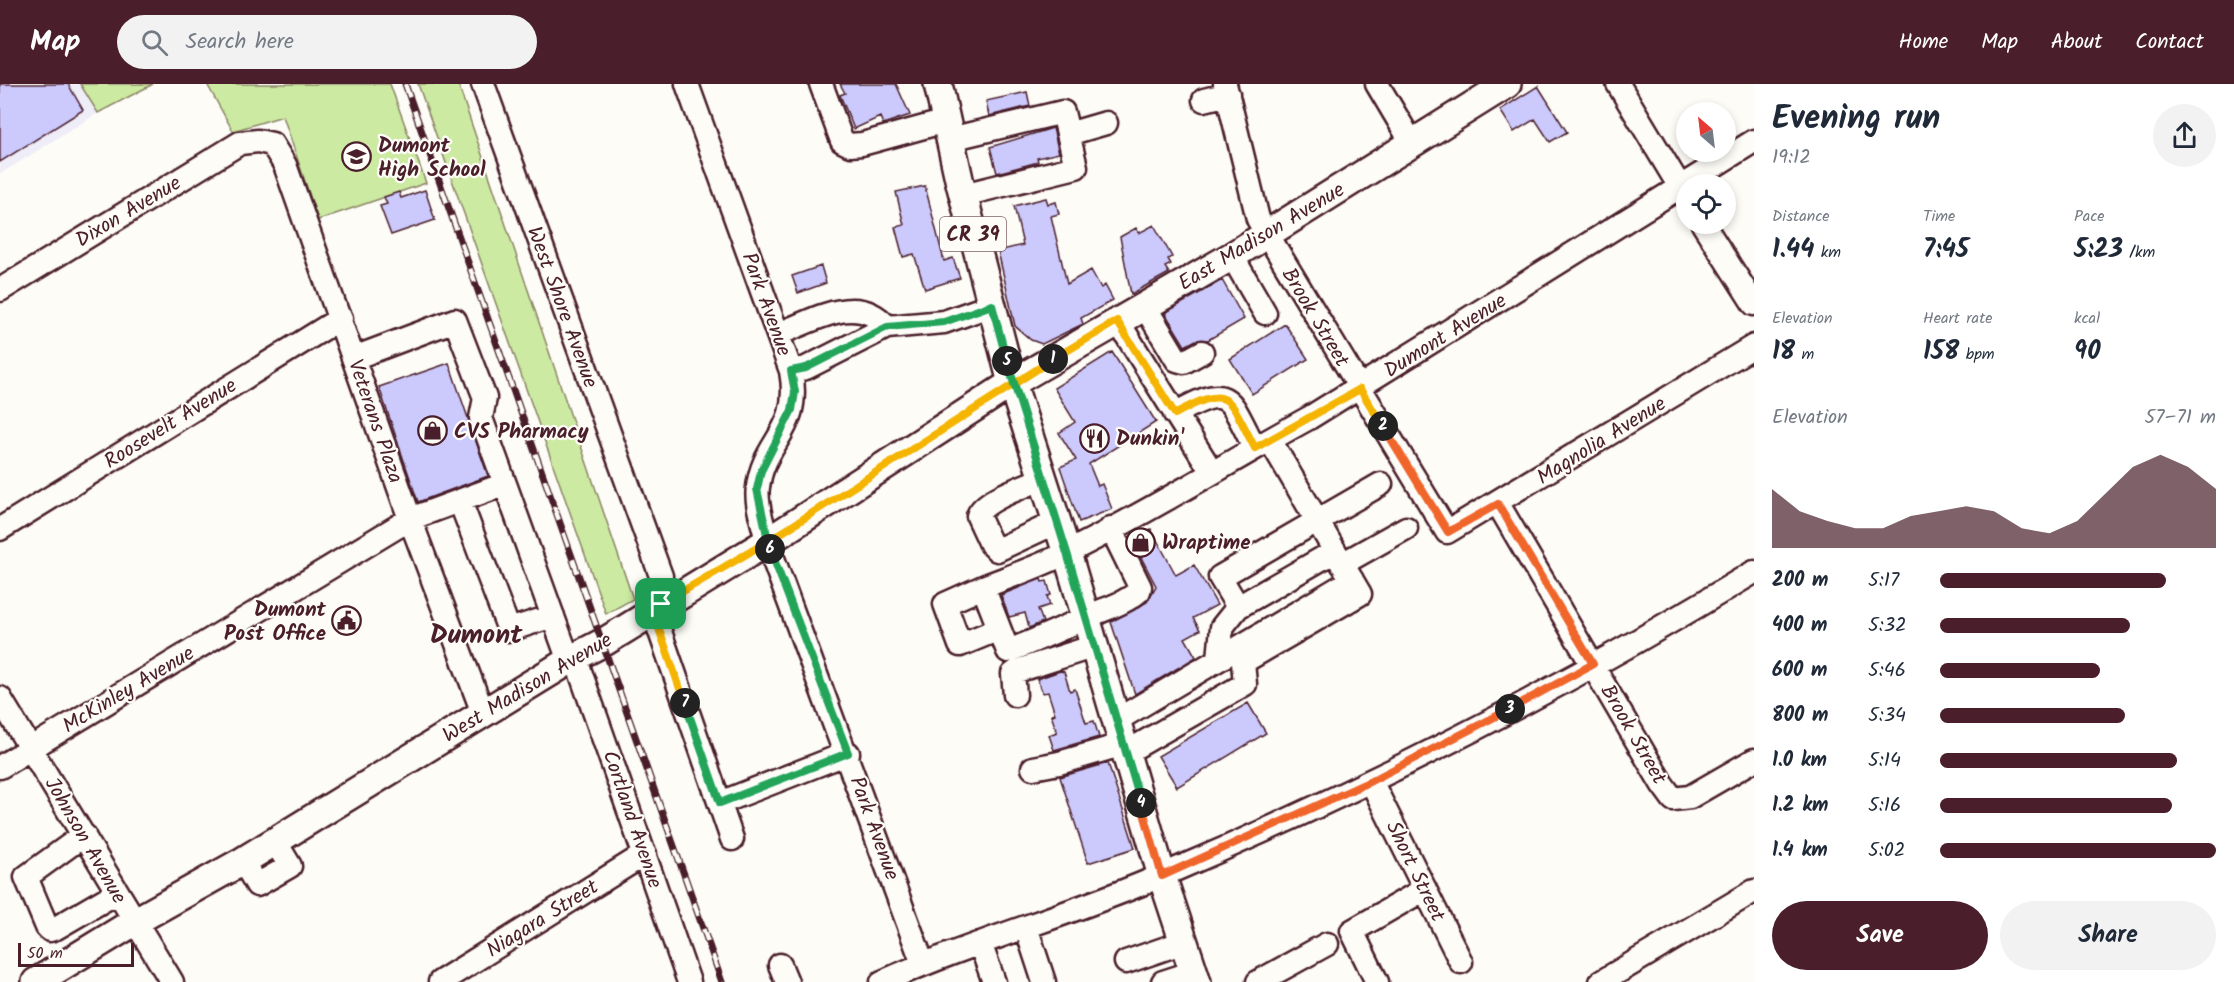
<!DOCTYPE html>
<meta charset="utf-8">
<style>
:root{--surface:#fff;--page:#f2f2f3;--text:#1f2937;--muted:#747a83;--accent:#4a1f2b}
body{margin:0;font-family:Kalam,sans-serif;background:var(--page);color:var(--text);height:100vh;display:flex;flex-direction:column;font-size:22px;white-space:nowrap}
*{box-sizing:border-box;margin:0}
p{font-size:20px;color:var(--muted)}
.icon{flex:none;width:33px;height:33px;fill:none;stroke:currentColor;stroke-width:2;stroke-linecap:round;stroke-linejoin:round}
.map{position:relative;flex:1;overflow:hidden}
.side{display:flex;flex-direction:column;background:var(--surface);width:480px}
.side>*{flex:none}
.needle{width:39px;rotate:332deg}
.controls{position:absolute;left:1676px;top:18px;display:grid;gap:12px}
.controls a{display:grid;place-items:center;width:60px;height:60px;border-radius:50%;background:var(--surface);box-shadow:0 3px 9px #0003;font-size:30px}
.scale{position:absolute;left:18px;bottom:15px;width:116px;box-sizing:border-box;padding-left:6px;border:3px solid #4a1f2b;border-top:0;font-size:16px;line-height:21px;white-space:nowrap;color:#4a1f2b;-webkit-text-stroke:4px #fdfcf7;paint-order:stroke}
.pin{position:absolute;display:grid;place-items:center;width:51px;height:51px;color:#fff;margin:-26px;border-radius:12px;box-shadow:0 3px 9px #0006}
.km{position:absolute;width:30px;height:30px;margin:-15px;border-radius:50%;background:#222;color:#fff;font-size:16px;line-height:30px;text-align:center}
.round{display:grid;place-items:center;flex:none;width:63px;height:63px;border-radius:32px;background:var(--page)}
.head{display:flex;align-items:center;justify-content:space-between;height:102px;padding:0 18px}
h1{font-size:33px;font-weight:700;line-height:45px}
.metrics{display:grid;grid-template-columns:repeat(3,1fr);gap:9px;height:102px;padding:6px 18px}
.metrics div{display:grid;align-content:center}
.metrics b{font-size:26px;font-weight:700}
.metrics small{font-size:16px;font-weight:400}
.metrics p{font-size:16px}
.chart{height:168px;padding:12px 18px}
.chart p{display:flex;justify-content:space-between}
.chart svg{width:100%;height:108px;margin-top:6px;fill:var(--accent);opacity:.7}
.button{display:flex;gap:12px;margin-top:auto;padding:12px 18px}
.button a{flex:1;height:69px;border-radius:36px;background:var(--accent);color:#fff;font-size:24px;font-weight:700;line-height:69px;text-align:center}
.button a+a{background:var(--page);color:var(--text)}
ul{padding:0 18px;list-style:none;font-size:20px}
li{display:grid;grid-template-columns:96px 72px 1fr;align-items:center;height:45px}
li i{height:15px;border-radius:8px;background:var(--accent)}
header{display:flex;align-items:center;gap:36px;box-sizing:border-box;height:84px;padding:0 30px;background:var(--accent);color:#fff}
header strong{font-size:28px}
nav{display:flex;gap:33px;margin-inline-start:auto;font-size:21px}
.search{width:420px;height:54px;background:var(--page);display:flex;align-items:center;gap:15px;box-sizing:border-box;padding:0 21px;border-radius:33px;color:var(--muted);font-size:22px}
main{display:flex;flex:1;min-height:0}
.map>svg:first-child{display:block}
</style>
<header>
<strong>Map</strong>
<div class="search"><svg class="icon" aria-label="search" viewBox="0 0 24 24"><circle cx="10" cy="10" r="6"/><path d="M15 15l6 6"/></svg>Search here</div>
<nav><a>Home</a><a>Map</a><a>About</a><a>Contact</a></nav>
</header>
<main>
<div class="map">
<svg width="1754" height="898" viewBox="0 0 1754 898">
<rect width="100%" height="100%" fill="#fdfcf7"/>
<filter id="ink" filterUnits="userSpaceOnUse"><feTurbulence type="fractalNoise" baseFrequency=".0167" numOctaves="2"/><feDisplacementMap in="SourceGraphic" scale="12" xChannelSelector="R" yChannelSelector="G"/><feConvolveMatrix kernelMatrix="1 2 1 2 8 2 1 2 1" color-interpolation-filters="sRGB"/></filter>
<g filter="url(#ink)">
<path fill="#eeedf8" d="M0,0H153L98,29L0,90Z"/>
<path fill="#cceaa1" stroke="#8b8466" stroke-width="1.5" d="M80,0H153L98,29Z
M207,0H390L426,99L318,136L283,32L233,47Z
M418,0H458L633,515L606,530Z"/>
<path fill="#ccc9fc" stroke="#4a1f2b" stroke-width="1.5" d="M0,0H68L83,26L0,78Z
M840,0H896L910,31L883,40L880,33L854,45L840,11L845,9Z
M1538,2L1567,48L1550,58L1535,35L1514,48L1500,26Z
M1027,8L1030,22L989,32L986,17Z
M1053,44L1059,69L1037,74L1038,78L997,89L990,63Z
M925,102L944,177L953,174L960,194L925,205L914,170L903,173L895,143L904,141L896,108Z
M425,106L435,136L391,151L380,122L387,120L384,113L399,108L401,114Z
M1046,114L1048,120L1056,118L1059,130L1051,132L1067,200L1091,186L1101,204L1105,201L1113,216L1081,234L1083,240L1042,260L1031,256L1015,242L998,167L1023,161L1014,122Z
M1154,141L1172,173L1168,175L1171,180L1165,183L1169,189L1131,210L1120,153L1136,144L1139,149Z
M821,182L826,199L798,209L792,192Z
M1222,196L1244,235L1208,256H1196L1185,262L1165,229Z
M1285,240L1308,275L1252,310L1230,275Z
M1112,268L1156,338L1089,380L1098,402L1102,400L1112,425L1079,438L1060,383L1076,376L1059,349L1075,338L1054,304Z
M449,279L488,392L418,418L379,303Z
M1151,445L1176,491L1194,481L1217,521L1193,534L1200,546L1185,554L1196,573L1135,610L1111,538L1147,518L1156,502L1132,456Z
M1041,495L1042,498L1047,497L1051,511L1047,512L1050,521L1038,525L1043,538L1029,544L1025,529L1009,533L1001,511Z
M1060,587L1064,588L1070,607L1075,605L1086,639L1094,637L1099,653L1054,666L1049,651L1057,648L1051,631L1055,630L1048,608L1043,609L1037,595Z
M1248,619L1266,649L1177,703L1158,672Z
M1108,679L1135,764L1088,779L1060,693Z"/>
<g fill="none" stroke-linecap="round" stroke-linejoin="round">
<defs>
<path id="minor" d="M483,0L661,492V520L658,542L732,755
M687,0L791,287C802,348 764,355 758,403C755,420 764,441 767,458L923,880
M821,0L842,57L850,61L862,60L946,37
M1225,0L1258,135L1447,448L1754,262
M1377,0L1412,59
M1618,0L1686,113
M1204,16L1228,10
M1068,50L1106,39
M950,55L1063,28L1076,83L963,111
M1703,140L1754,220
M1232,172L1265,229
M0,206L240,59L258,57L272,60L285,81L410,435L483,629
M1144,221L1177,276L1184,278L1202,268
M1117,236L1212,388
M778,250C813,237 858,207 887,243
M354,274L455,236L485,314L481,334L505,400
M791,287L806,284L887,243L944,238L992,221
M1175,330C1232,297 1228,314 1255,364
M1043,394C1027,402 983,415 978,432L991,460L997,466L1057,438
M460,417L509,546L553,532
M1498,420L1662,700L1673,715L1690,713L1754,676
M1111,444L1140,503L1139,507C1123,521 1103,525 1085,534C1059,546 1035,557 1008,567L983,503C1011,492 1041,482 1068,468C1150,428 1228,378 1309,334L1754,57
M0,445L341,234
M1342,480L1406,444
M983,503L945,520L960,561L999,545
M1238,523L1220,493L1381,400
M575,573L689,898
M1219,575L1222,543L1238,523L1335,467
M1015,611L1013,590L1017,587L1095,562
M0,614L172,898
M1117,636L1352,496
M1127,668L1245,600L1243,578L1360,510L1270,356
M0,683L410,435L505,400L569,577
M1033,684L1059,679L1124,660
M1371,697L1461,878
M720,719L848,669
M84,751L26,793L47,843L50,846L56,844L116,809
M243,777L257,801L290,782L275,757
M1026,843L1044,898
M980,859L994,898
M1126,878L1184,858
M780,881L787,898
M440,898L645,770
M882,898C973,857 1071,831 1163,791C1366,705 1566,603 1754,488
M1163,898L1194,888
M1258,898L1327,860
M1377,898L1352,847L1425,805
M1601,898L1754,807"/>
<path id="major" d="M938,0L959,95L1012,299L1067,469L1162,792L1197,898
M36,898L134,838L243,777L575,573L604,558L767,458L1012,299L1232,172L1507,0"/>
</defs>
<use href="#minor" stroke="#4a1f2b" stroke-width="27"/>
<use href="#major" stroke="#4a1f2b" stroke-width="32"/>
<use href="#minor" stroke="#fdfcf7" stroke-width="22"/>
<use href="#major" stroke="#fdfcf7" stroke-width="27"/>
<defs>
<path id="rail" d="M405,0L722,898"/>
</defs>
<use href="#rail" stroke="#4a1f2b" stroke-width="7"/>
<use href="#rail" stroke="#fdfcf7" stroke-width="4.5" stroke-dasharray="14" stroke-linecap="butt"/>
</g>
</g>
<g fill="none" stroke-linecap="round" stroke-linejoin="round" filter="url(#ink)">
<defs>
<path id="split-1" d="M661,520L767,458L1053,275"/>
<path id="split-2" d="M1053,275L1117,237L1175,330C1232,298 1228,314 1255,364L1360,305L1383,342"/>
<path id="split-3" d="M1383,342L1448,448L1498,420L1593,580L1510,625"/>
<path id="split-4" d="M1141,719L1162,792L1371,697L1510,625"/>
<path id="split-5" d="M1007,277L1067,469L1141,719"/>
<path id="split-6" d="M770,465L757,405L761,387L792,326L795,308L791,287L806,284L887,243L944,238L992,221L1007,277"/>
<path id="split-7" d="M685,619L720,719L848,669L770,465"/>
<path id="split-8" d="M661,520L658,542L685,619"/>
</defs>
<use href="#split-1" stroke="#fff" stroke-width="12"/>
<use href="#split-2" stroke="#fff" stroke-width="12"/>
<use href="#split-3" stroke="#fff" stroke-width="12"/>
<use href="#split-4" stroke="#fff" stroke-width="12"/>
<use href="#split-5" stroke="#fff" stroke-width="12"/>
<use href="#split-6" stroke="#fff" stroke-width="12"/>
<use href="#split-7" stroke="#fff" stroke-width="12"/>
<use href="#split-8" stroke="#fff" stroke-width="12"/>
<use href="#split-1" stroke="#f5b400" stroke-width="8"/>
<use href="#split-2" stroke="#f5b400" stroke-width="8"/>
<use href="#split-3" stroke="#f0652b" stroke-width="8"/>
<use href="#split-4" stroke="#f0652b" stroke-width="8"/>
<use href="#split-5" stroke="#22a559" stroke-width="8"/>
<use href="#split-6" stroke="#22a559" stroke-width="8"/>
<use href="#split-7" stroke="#22a559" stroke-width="8"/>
<use href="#split-8" stroke="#f5b400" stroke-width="8"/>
</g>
<defs>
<symbol id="school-ring" viewBox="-11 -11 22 22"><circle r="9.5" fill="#fdfcf7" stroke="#4a1f2b" stroke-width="1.5"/><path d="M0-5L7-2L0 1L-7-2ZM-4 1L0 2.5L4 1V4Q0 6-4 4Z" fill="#4a1f2b"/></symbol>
<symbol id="shop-ring" viewBox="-11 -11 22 22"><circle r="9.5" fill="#fdfcf7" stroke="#4a1f2b" stroke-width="1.5"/><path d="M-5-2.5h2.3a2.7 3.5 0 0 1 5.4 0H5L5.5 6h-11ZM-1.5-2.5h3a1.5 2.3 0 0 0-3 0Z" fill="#4a1f2b"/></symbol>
<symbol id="restaurant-ring" viewBox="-11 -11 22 22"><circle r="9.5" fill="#fdfcf7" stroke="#4a1f2b" stroke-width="1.5"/><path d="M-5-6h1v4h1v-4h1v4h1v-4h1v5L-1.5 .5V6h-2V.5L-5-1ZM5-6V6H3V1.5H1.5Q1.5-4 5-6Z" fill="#4a1f2b"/></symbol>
<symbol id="civic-ring" viewBox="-11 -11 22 22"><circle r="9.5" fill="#fdfcf7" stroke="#4a1f2b" stroke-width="1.5"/><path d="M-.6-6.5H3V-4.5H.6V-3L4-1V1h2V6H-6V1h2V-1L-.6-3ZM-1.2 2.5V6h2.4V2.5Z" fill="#4a1f2b"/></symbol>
</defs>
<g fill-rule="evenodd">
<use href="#school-ring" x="340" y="56" width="33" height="33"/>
<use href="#shop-ring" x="416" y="330" width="33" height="33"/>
<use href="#restaurant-ring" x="1078" y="338" width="33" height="33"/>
<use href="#shop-ring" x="1124" y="442" width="33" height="33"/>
<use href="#civic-ring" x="330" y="520" width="33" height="33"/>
</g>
<g text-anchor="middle" stroke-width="4.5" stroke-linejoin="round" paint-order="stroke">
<rect fill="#fdfcf7" stroke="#806168" stroke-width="1.5" x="940" y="133" width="66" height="34" rx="4.5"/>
<g font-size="20" font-weight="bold" fill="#4a1f2b">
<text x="973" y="157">CR 39</text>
</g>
<g font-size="21" font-weight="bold" fill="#4a1f2b" stroke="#fdfcf7" text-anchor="start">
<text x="378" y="68">Dumont<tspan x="378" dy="24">High School</tspan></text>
<text x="454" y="354">CVS Pharmacy</text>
<text x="1116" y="361">Dunkin'</text>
<text x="1162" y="465">Wraptime</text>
<text x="326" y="532" text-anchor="end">Dumont<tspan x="326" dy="24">Post Office</tspan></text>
</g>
<g font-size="21" fill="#4a1f2b" stroke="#fdfcf7">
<text transform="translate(128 127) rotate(-31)" y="7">Dixon Avenue</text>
<text transform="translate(1261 152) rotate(-31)" y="7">East Madison Avenue</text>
<text transform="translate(767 220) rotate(70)" y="7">Park Avenue</text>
<text transform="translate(563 223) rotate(70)" y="7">West Shore Avenue</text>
<text transform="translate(1316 233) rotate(59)" y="7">Brook Street</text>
<text transform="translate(1445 251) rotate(-32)" y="7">Dumont Avenue</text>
<text transform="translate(376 337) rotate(71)" y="7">Veterans Plaza</text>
<text transform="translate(170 339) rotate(-32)" y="7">Roosevelt Avenue</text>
<text transform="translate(1601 356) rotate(-32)" y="7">Magnolia Avenue</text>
<text transform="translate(527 603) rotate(-31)" y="7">West Madison Avenue</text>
<text transform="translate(128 605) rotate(-31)" y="7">McKinley Avenue</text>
<text transform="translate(1634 650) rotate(60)" y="7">Brook Street</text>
<text transform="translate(633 735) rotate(71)" y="7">Cortland Avenue</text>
<text transform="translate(875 744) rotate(70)" y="7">Park Avenue</text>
<text transform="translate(86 756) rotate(60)" y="7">Johnson Avenue</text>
<text transform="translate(1416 787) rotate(64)" y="7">Short Street</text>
<text transform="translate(542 834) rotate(-32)" y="7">Niagara Street</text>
</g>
<g font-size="27" font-weight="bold" fill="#4a1f2b" stroke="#fdfcf7">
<text x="476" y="559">Dumont</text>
</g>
</g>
</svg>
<div class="controls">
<a><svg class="needle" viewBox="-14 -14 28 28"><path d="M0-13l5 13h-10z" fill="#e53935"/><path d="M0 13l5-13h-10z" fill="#747a83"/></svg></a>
<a><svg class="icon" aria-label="locate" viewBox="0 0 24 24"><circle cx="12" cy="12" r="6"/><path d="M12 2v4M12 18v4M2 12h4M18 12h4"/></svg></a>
</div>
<div class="scale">50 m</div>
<div class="pin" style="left:661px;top:520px;background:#1e9e55"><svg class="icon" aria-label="arrive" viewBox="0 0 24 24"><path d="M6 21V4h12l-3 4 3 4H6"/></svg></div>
<b class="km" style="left:1053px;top:275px">1</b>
<b class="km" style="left:1383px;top:342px">2</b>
<b class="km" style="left:1510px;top:625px">3</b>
<b class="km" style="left:1141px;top:719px">4</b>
<b class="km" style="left:1007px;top:277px">5</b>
<b class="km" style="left:770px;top:465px">6</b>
<b class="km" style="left:685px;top:619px">7</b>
</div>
<section class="side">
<div class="head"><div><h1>Evening run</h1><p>19:12</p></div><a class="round"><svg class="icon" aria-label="share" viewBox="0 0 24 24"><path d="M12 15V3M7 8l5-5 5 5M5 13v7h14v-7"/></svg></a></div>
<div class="metrics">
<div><p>Distance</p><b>1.44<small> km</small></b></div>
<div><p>Time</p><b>7:45</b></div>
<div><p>Pace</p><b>5:23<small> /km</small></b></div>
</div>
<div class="metrics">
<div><p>Elevation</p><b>18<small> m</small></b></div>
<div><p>Heart rate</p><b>158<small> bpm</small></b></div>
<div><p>kcal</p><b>90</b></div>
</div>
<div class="chart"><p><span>Elevation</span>57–71 m</p>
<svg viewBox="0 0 160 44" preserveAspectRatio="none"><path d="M0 44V20L10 29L20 33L30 36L40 36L50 31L60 29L70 27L80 29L90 36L100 38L110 33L120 22L130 11L140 6L150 11L160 20V44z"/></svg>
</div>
<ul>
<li><b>200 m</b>5:17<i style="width:82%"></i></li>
<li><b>400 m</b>5:32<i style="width:69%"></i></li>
<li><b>600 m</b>5:46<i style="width:58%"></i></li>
<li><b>800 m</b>5:34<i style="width:67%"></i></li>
<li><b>1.0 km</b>5:14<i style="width:86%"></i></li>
<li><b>1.2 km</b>5:16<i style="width:84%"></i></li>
<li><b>1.4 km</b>5:02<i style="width:100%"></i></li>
</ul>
<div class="button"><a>Save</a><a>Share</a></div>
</section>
</main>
